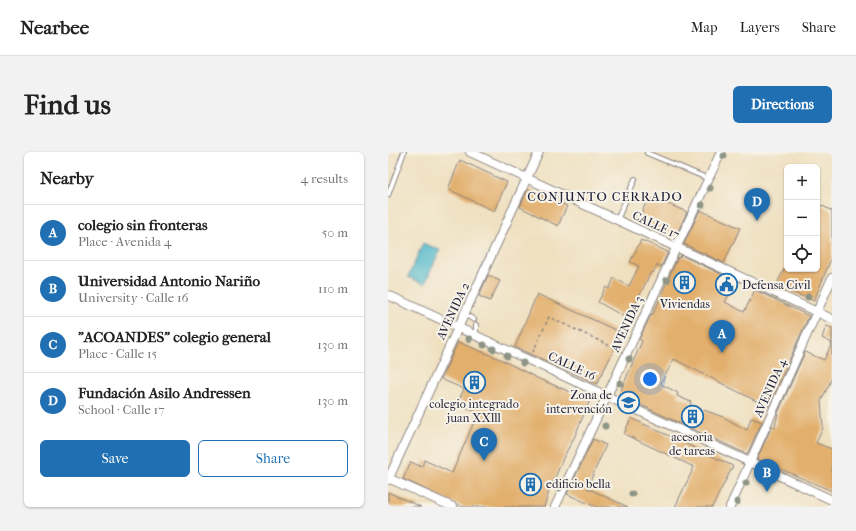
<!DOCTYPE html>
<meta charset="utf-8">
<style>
body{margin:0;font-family:"IM FELL French Canon",serif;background:#f2f2f2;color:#222}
.controls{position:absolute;right:12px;top:12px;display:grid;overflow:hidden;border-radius:6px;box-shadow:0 1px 3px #0004}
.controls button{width:36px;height:36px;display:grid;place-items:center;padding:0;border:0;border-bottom:1px solid #e0e0e0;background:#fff;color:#222;font:20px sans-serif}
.you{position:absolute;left:262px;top:227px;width:14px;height:14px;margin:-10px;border:3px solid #fff;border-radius:50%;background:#1a73e8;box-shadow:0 0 0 6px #1a73e833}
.badge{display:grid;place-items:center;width:26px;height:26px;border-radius:50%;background:#1f6fb2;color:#fff;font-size:13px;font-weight:700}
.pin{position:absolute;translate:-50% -33px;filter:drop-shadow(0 1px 2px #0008)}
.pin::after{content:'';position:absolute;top:21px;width:14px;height:12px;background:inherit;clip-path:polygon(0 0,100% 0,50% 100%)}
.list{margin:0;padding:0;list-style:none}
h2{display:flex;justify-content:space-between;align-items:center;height:52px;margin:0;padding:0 16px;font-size:17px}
h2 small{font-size:13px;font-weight:400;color:#767676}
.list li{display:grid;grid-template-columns:26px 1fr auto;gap:12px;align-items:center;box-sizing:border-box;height:56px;padding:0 16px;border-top:1px solid #e0e0e0}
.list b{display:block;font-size:15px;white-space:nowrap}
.list p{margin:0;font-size:13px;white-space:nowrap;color:#767676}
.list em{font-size:13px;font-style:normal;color:#767676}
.actions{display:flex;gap:8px;padding:12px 16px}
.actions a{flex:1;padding:9px 0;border:1px solid #1f6fb2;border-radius:6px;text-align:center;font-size:14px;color:#1f6fb2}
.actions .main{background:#1f6fb2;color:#fff}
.icon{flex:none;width:22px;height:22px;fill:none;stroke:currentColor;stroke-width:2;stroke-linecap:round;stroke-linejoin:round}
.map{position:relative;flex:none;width:444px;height:355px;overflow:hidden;border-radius:6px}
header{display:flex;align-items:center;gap:24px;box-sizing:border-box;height:56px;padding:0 20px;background:#fff;border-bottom:1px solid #e0e0e0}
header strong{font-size:19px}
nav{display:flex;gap:22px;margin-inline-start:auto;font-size:14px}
.intro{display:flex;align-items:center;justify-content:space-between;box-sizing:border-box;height:96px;padding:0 24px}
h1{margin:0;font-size:28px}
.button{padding:10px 18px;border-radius:6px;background:#1f6fb2;color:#fff;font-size:14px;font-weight:700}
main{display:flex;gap:24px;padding:0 24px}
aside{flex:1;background:#fff;border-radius:6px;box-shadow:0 1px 3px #0004}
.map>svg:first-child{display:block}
.water{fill:#4cb6c9;stroke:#376c82}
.building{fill:#e2af6c}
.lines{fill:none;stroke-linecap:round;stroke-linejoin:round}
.lane-casing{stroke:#88817e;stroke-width:6}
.street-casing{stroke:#88817e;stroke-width:10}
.path{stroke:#88817e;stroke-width:1.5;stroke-dasharray:3 3;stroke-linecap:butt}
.lane{stroke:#fff;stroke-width:4}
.street{stroke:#fff;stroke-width:8}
.tree{fill:#8e9586}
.labels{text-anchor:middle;stroke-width:4;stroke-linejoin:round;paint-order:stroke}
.street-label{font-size:12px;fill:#22223b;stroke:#f7f3e8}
.poi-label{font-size:12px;fill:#22223b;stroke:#f7f3e8}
.neighbourhood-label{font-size:13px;letter-spacing:1px;fill:#22223b;stroke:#f7f3e8}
</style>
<header>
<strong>Nearbee</strong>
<nav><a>Map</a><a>Layers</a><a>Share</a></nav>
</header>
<div class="intro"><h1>Find us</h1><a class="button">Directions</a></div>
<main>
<aside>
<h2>Nearby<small>4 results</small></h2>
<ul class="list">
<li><span class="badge">A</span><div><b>colegio sin fronteras</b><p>Place · Avenida 4</p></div><em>50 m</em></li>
<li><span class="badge">B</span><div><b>Universidad Antonio Nariño</b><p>University · Calle 16</p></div><em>110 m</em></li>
<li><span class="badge">C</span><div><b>&quot;ACOANDES&quot; colegio general</b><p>Place · Calle 15</p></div><em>130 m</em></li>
<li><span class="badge">D</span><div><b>Fundación Asilo Andressen</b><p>School · Calle 17</p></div><em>130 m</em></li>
</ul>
<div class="actions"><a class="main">Save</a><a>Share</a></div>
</aside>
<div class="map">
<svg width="444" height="355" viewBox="0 0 444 355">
<rect width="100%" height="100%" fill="#f7f3e8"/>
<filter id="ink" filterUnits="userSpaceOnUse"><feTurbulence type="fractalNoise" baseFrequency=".025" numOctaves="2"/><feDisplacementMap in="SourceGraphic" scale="8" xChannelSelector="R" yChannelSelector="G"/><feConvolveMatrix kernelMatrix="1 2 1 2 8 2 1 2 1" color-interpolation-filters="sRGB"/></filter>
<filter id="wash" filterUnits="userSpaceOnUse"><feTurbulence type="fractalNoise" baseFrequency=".012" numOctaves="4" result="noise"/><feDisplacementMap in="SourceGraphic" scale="16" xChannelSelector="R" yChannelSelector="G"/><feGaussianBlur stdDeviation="0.9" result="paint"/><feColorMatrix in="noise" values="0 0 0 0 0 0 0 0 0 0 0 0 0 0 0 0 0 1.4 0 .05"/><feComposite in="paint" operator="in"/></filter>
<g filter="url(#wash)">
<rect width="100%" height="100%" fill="#efe0c0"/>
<path class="water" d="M35,91L52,98L37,132L20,125Z"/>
<g id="blocks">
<path class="building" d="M72,8L119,30L106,59L60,37Z
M140,37L179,54L170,74L132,55Z
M260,46L272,52L273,49L299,60L287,86L250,69Z
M429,51L444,59V104L426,149L388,134L396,117H429Z
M312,58L352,76L336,111L296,92Z
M253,88L280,100L273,115L269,113L265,121L263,120L240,167L210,150L218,135L221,137L226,126L241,134L251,114L242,110Z
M293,103L348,129L337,150L356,160L367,138L421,164L380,255L286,207L274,229L273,232L290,241L289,244L303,250L302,253L335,265L359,278L363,266L374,270L359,302L231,243L254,189L251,187L263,163L264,164L290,105L292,106Z
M100,123L112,129L102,149L91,144Z
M149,142L234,181L209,232L127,195Z
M438,174L444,176V226L433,249L435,276L428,291L444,297V339L369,307L384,274L387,275L390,261L417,200L436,208L444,191L434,186Z
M70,190L112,207L151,227L202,248L186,286L176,304L164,333H163L156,355H75L15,327L23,310L34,315L36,308L64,321L90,261L73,253L74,249L71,248L76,237L53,227Z
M243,266L345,314L324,355H287L306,315L236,282Z
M205,287L218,293L199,336L240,355H208L179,342Z
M0,340L33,355H0Z"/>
</g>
</g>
<g filter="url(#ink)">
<use href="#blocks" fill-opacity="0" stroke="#88817e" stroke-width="1"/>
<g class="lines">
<defs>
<path id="lane" d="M259,1L321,27
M0,43L16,0
M229,68L247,27
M77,162L86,168
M88,183V173"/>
<path id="street" d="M82,0L444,167
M0,143L444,348
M0,326L65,355
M0,328L151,0
M167,355L333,0
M342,355L444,126"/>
</defs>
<use href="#lane" class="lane-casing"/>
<use href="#street" class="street-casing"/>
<path class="path" d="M145,200L161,165L231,198"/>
<use href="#lane" class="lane"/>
<use href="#street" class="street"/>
</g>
<g class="tree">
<circle cx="336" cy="4" r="3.5"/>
<circle cx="322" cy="36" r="3.5"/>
<circle cx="314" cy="53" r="3.5"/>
<circle cx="279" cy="128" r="3.5"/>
<circle cx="420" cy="145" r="3.5"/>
<circle cx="81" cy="187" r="3.5"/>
<circle cx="96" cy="193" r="3.5"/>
<circle cx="105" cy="197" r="3.5"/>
<circle cx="119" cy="204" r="3.5"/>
<circle cx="241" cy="207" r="3.5"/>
<circle cx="135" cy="211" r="3.5"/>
<circle cx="232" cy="231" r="3.5"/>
<circle cx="217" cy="274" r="3.5"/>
<circle cx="358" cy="331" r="3.5"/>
<circle cx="171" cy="336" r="3.5"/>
<circle cx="244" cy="342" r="3.5"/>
<circle cx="349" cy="350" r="3.5"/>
</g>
</g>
<defs>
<symbol id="building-ring" viewBox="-11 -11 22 22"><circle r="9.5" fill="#f7f3e8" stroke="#1f6fb2" stroke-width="1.5"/><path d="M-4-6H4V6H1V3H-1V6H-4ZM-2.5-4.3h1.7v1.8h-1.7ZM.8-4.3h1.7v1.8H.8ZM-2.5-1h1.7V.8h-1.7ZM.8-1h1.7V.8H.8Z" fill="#1f6fb2"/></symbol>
<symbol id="civic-ring" viewBox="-11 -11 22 22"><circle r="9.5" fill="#f7f3e8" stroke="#1f6fb2" stroke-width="1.5"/><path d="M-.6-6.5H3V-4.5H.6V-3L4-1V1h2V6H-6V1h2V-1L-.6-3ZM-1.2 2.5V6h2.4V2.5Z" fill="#1f6fb2"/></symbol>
<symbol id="school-ring" viewBox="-11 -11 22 22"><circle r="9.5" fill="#f7f3e8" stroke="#1f6fb2" stroke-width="1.5"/><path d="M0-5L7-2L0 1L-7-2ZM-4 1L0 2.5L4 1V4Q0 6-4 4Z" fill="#1f6fb2"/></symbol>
</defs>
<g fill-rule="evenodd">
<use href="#building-ring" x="284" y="118" width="25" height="25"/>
<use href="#civic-ring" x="326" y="120" width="25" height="25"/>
<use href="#building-ring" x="74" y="218" width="25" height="25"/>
<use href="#school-ring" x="228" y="238" width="25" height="25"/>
<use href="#building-ring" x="292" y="252" width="25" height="25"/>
<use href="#building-ring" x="130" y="320" width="25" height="25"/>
</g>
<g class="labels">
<g class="street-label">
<text transform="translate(268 73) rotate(25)" y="4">CALLE 17</text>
<text transform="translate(65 159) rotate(-65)" y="4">AVENIDA 2</text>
<text transform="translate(239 172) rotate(-65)" y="4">AVENIDA 3</text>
<text transform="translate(184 214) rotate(25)" y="4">CALLE 16</text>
<text transform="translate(382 236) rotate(-66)" y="4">AVENIDA 4</text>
</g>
<g class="poi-label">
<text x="354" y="137" text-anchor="start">Defensa Civil</text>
<text x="297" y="156">Viviendas</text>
<text x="224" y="247" text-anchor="end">Zona de<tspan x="224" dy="14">intervención</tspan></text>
<text x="86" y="256">colegio integrado<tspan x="86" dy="14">juan XXlll</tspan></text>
<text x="304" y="289">acesoria<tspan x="304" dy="14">de tareas</tspan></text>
<text x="158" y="336" text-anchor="start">edificio bella</text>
</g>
<g class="neighbourhood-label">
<text x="217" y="49">CONJUNTO CERRADO</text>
</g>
</g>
</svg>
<div class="controls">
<button>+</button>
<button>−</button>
<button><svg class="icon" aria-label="locate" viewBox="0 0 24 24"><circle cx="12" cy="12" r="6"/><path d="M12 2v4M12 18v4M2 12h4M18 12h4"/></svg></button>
</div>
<div class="you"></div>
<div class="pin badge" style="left:334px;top:201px">A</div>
<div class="pin badge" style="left:379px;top:340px">B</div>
<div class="pin badge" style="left:96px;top:309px">C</div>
<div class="pin badge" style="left:369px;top:69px">D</div>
</div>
</main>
